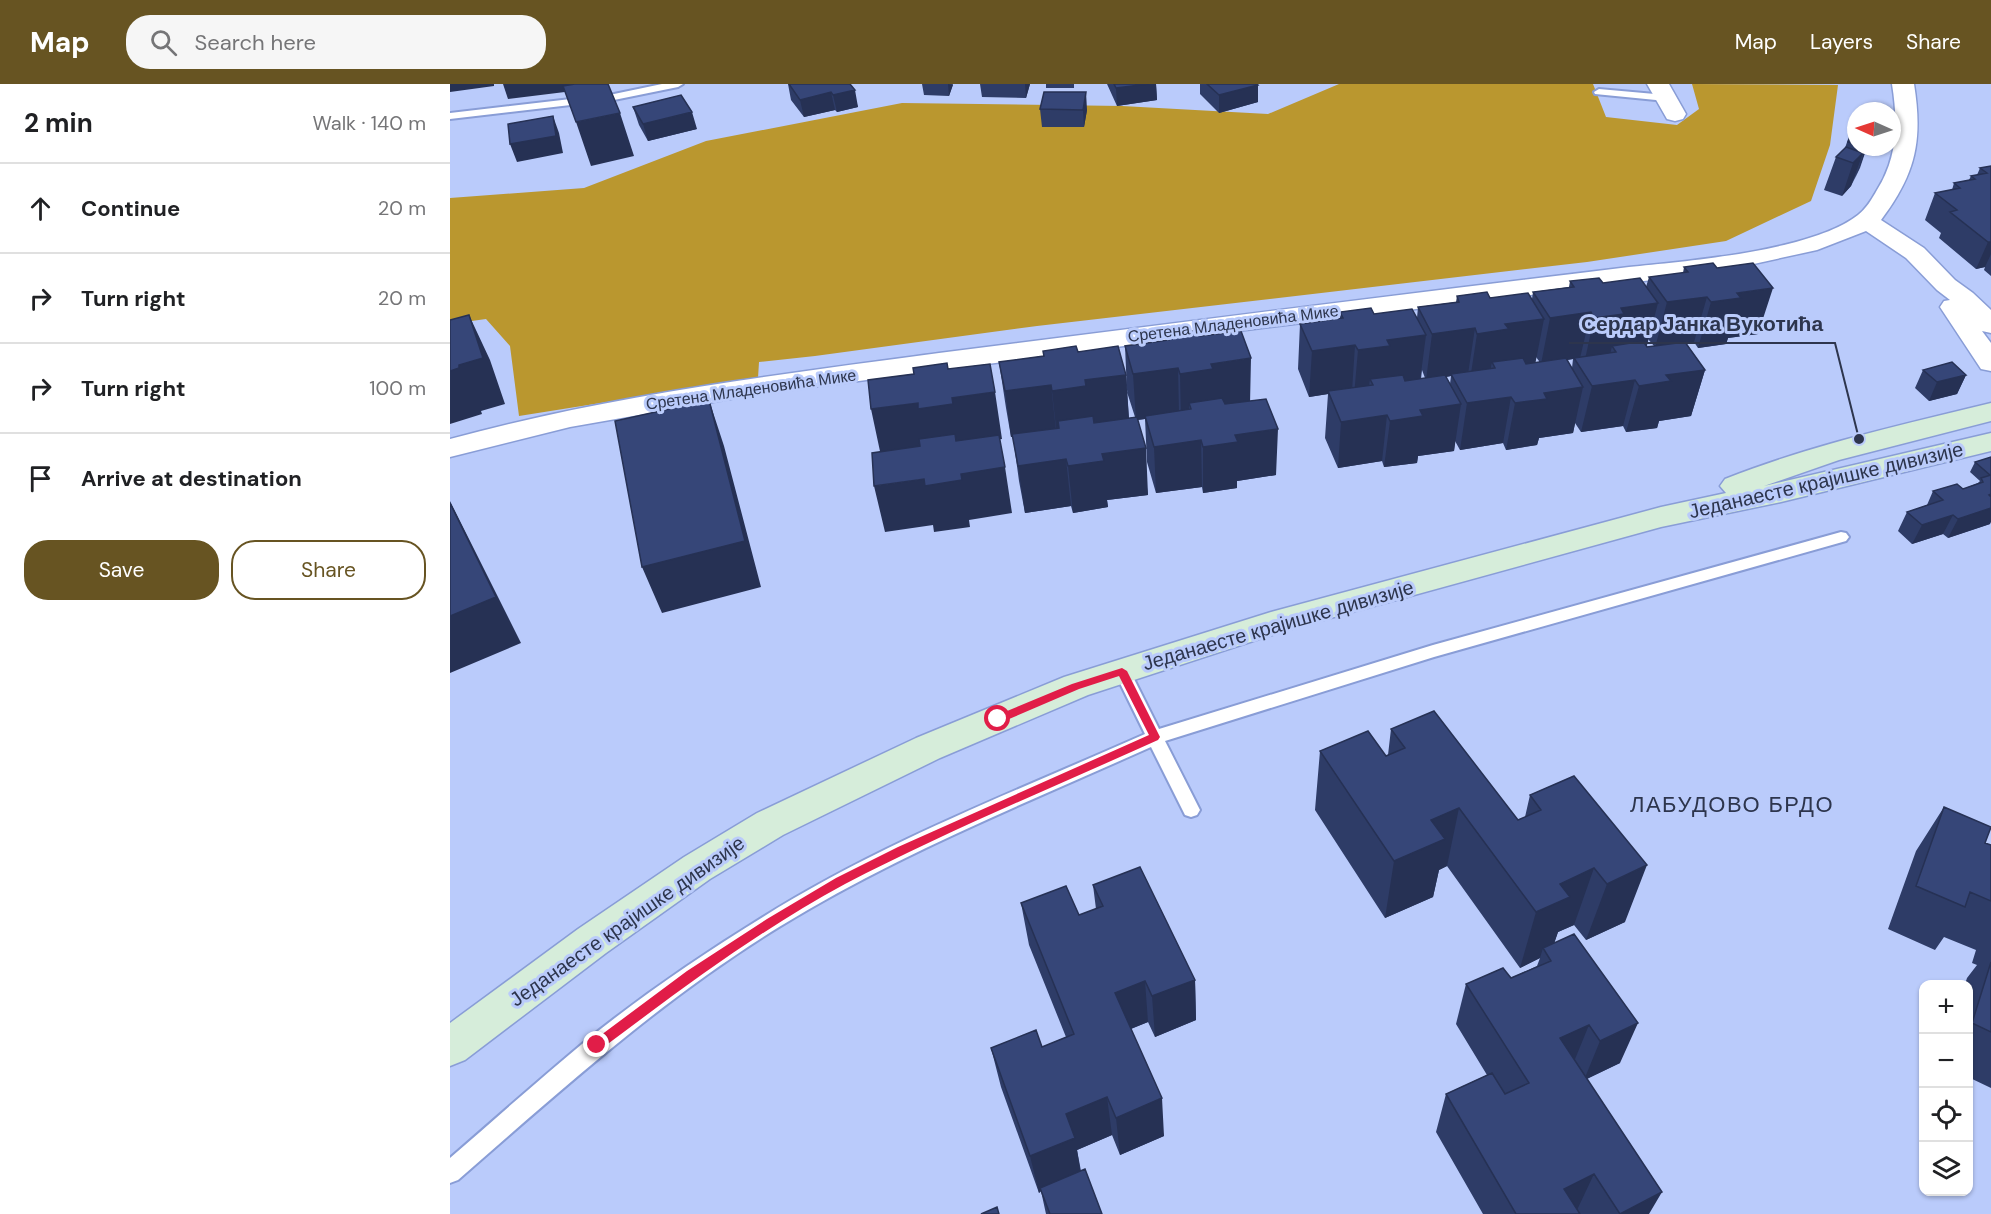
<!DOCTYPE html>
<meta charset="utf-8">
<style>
body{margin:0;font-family:"DM Sans",sans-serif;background:#f6f6f6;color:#202124}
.controls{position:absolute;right:18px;bottom:18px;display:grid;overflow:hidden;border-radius:12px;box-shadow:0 2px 4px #0004}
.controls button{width:54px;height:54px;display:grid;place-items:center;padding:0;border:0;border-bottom:2px solid #e0e0e0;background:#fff;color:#202124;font:30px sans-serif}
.compass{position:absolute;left:1397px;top:18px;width:54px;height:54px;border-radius:50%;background:#fff;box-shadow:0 2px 4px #0004;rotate:273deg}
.stop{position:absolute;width:18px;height:18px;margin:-14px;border:4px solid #e11d48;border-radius:50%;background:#fff}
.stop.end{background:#e11d48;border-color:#fff;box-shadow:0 2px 6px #0008}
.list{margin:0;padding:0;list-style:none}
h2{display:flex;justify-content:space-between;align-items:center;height:78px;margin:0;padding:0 24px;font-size:26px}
h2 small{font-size:20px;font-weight:400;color:#757577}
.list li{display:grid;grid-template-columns:39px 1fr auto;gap:18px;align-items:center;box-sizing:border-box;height:90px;padding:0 24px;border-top:2px solid #e0e0e0}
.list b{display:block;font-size:22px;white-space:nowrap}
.list em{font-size:20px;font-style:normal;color:#757577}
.actions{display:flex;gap:12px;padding:18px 24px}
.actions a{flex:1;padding:14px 0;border:2px solid #675422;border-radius:24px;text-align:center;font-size:21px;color:#675422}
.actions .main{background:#675422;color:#fff}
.icon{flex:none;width:33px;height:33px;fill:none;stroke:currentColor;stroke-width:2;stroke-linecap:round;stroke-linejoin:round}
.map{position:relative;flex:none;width:1541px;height:1130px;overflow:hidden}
header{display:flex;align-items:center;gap:36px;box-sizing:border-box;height:84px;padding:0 30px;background:#675422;color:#fff}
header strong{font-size:28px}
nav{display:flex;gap:33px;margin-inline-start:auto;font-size:21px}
.search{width:420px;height:54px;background:#f6f6f6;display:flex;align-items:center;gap:15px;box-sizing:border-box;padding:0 21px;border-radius:24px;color:#757577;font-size:22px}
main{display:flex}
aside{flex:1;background:#fff}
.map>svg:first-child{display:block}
.forest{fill:#ba972f}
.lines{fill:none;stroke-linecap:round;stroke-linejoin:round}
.lane-casing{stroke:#899dd6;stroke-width:4}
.street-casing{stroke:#899dd6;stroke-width:3}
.secondary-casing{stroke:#899dd6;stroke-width:3}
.lane{fill:#fff;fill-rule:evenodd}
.street{fill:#fff;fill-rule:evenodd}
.secondary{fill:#d6edda;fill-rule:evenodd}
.wall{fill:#2e3c67;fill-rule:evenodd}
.shaded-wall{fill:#263154}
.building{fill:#364678;stroke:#263154;stroke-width:1.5}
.route{fill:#e11d48}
.labels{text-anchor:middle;stroke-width:6;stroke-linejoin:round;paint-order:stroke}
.far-street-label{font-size:16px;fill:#2d354d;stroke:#bacbfb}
.street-label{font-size:20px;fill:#2d354d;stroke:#bacbfb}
.quarter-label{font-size:22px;letter-spacing:1.5px;fill:#2d354d;stroke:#bacbfb}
.leader{fill:none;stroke:#2d354d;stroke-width:2}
.callout-dot{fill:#2d354d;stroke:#bacbfb;stroke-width:2}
.callout-label{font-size:21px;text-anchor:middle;font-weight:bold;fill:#2d354d;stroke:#bacbfb;stroke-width:6;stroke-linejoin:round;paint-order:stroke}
</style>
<header>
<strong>Map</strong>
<div class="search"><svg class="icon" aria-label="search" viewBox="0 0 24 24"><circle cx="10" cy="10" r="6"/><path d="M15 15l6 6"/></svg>Search here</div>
<nav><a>Map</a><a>Layers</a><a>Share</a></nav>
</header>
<main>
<aside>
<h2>2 min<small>Walk · 140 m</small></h2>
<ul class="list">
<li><svg class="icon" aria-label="ahead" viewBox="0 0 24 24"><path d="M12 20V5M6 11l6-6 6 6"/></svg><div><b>Continue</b></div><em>20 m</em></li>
<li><svg class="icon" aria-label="right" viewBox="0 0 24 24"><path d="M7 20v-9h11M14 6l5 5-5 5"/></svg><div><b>Turn right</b></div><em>20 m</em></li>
<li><svg class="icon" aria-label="right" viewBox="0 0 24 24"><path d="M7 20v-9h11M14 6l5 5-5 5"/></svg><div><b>Turn right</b></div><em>100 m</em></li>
<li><svg class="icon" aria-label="arrive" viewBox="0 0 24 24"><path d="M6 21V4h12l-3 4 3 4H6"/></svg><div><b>Arrive at destination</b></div></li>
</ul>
<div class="actions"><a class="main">Save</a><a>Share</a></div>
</aside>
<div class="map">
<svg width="1541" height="1130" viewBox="0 0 1541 1130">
<rect width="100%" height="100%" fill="#bacbfb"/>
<path class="forest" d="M889,0H1143L1156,33L1227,41L1249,25L1242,0L1388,1L1380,61L1361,117L1276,157L1137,178L587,242L365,272L309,278L308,294L69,332L60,262L36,235L0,240V114L134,104L256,57L452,19L672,22L818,30Z"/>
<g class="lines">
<defs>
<path id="lane" d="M212,0H233L228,3L164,16L0,35V29L164,10Z
M1149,5L1216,11L1221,14L1216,17L1145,10L1144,8Z
M1391,448L1396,449L1399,453L1396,457L984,573L715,657L750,726L747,731L741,733L735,731L701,663C576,719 446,771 329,843C212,915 111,1006 8,1096L0,1099V1074C46,1034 91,994 138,955C193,911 253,870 313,833C432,758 567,707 695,650L664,587L666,583L672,581L678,583L709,645L983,561Z"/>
<path id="street" d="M1197,0H1219L1236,30L1233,35L1225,37L1217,35Z
M1442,0H1464C1473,56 1466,90 1431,136L1474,164L1505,196L1523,209L1541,226V249L1532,247L1541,259V287L1531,285L1490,223L1494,217L1500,216L1487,206L1456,174L1416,147L1367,166L1267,188L772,249L303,311L120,343L0,373V355C161,311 325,291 489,269C662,247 834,225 1006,204C1064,197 1121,190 1179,183C1238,177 1362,167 1408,131C1416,125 1422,115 1427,106C1448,73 1448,38 1442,0Z"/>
<path id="secondary" d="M1541,319V337L1389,376L1314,402L1541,349V367L1331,418L1211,443L837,546L638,611L490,674L333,751L260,795L156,869L15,976L0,982V939L128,845L234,773L307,729L466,654L614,593L821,528L1211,423L1276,409L1270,402L1275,395C1361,361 1451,341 1541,319Z"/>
</defs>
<use href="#lane" class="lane-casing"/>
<use href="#street" class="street-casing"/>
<use href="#secondary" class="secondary-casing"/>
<use href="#lane" class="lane"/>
<use href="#street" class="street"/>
<use href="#secondary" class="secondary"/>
</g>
<path class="wall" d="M338,0H400L408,23L387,28L385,26L354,33L341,16Z
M472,0H503L499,12L474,11Z
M530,0H580L576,14L532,13Z
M596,0H624V4H596Z
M657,0H706L707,16L667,22Z
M750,0H807L808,18L769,29L750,10Z
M183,23L247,45L198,57L189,41Z
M590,25L637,26L634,43H592Z
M1406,32V63H1417L1410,84L1401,102L1392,112L1374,106L1386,73L1395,64Z
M1541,82V192L1534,186L1535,183L1526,185L1489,154L1491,149L1475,136L1485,109L1502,106L1504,99L1519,96L1521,92L1527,91L1530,84Z
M1234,183L1308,250L1278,254L1276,260L1248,264L1244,258L1236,259L1255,286L1241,332L1209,337L1207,344L1176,348L1173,342L1131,348L1125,339L1123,349L1089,354L1087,361L1056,366L1053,359L1010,366L1005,357L1004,367L968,372L967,379L934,383L932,377L888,384L875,354L878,310L859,313L848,285L850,240L890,234V228L924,230L967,234L968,223L1006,218L1007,212L1082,215L1083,208L1119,203L1120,197L1153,199L1196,203L1199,193L1233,189ZM1198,255L1204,262L1197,263L1196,262ZM1086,273L1089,277V278H1085ZM1123,275L1122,284L1117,276ZM972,286L975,294L971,295ZM1001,292L1000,300L996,293Z
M717,251L751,252L800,317L826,391L787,397V404L753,409L752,403L706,409L697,378L695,335L688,336L698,411L657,416L658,423L623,429L621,422L575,429L569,397L563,353H561L556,324L549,278L593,272V267L628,268L676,291L679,334L685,333L677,308L675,262L717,256Z
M1473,286L1516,291L1507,310L1479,317L1465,304Z
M1541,373L1540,440L1498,454L1493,450L1462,460L1448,447L1457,428L1477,421L1483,407L1513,405L1528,399L1530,397L1520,388L1525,378Z
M941,645L1068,736L1075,733L1080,711L1124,692L1175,838L1136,856L1124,841L1108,848L1104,859L1170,979L1137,995L1199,1130H1033L986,1048L996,1010L1037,991L1006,940L1016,900L1061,894L1087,882L1090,874L1070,884L997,782L989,786L983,813L935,834L865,726L870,667L936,672L938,671Z
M1494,723L1535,759L1541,761V1004L1518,993V900H1515L1517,894L1527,881L1522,879L1526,866L1494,853L1485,866L1438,845L1466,767Z
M643,801L745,896L746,936L705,953L698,938L681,945L714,1052L670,1071L662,1051L627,1066L631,1087L652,1130H596L591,1107L589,1109L551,1003L541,964L592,963L616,953L579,861L571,819L629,831L646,825Z"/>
<path class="shaded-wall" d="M0,0H44V2L0,8Z
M53,0H123V7L58,15Z
M498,0L503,1L499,12Z
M575,0H580L576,14Z
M664,0H706L707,16L667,22L666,4Z
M808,1V18L769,29V11Z
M405,6L408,23L387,28L383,11Z
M381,8L385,26L354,33L350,16Z
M636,8L637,26L634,43L633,26Z
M242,28L247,45L198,57L193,40Z
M170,29L184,72L141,82L126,38Z
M103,32L109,49L113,69L67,78L60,60Z
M1416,63H1417L1405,95Z
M1413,69L1401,102L1392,112L1403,79Z
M1538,158H1541V170L1535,183L1526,185Z
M1323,204L1308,250L1278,254L1276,260L1248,264L1261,218L1287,209Z
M1257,213L1244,258L1205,264L1217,218Z
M1208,219L1196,265L1166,268L1162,262L1159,276L1134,280L1144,234L1171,224Z
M1141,228L1130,274H1124L1123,275L1091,280L1100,234Z
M19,231L40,276L55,320L31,327L32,330L0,340V287L9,281Z
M1094,235L1085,281L1045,284L1042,278L1039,293L1020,296L1027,250L1055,240Z
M1025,244L1018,290H1001V292L976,296L982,250Z
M976,251L970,297L920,295L918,310L904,312L908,266L937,256Z
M905,261L902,307H878V310L859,313L862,267Z
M801,274L800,320L741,325L739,319V335L731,336L730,290L761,280Z
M728,284L729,330L695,332V335L686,336L683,290Z
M1255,286L1241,332L1209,337L1207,344L1176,348L1189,302L1216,291Z
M676,291L679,337L639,342L608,337L609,353H607L602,307L635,296Z
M1516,291L1507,310L1479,317L1487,298Z
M1185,296L1173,342L1131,348L1142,302Z
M601,301L606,347L561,353L555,307Z
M1133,303L1123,349L1089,354L1087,361L1056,366L1065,319L1094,309Z
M545,308L552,355L510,361L555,383L562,429L519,436L520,443L484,448L483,441L435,448L424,402L474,395L512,396L431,372L421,325Z
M1061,313L1053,359L1010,366L1017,319Z
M259,316L274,362L311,503L212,529L192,483Z
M1011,320L1004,367L968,372L967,379L934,383L940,337L970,326Z
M937,331L932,377L888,384L891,338Z
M828,345L826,391L787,397V404L753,409V363L785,351Z
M751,356L752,403L706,409L704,363Z
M696,364L698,411L657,416L658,423L623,429L618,382L652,370Z
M616,375L621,422L575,429L568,382Z
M1541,410V438L1540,440L1498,454L1508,435L1539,411Z
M0,417L71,559L0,589Z
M1503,431L1493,450L1462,460L1472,441Z
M1009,724L997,782L989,786L983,813L935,834L944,777L981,736Z
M1197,781L1175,838L1136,856L1157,800Z
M1144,784L1124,841L1108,848L1101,869L1093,864L1090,874L1070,884L1086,828L1110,800Z
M745,896L746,936L705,953L702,912Z
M695,897L698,938L670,949L665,909Z
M1188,939L1170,979L1134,996L1150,957Z
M1139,941L1123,980L1110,954Z
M657,1013L662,1051L627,1066L631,1091L590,1104L591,1107L589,1109L580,1072L616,1030Z
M712,1014L714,1052L670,1071L666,1034Z
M1144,1090L1127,1126L1114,1105Z
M1212,1108L1199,1130H1170Z"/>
<path class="building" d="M125,0H158L170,29L126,38L113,2Z
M339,0H400L405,6L383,11L381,8L350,16Z
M664,0H698L666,4Z
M757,0H807L808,1L769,11Z
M594,8H636L633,26L590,25Z
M231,11L242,28L193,40L183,23Z
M103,32L106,52L60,60L58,40Z
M1403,47H1406V60L1398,58Z
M1396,63L1413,69L1403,79L1386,73Z
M1541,82V158H1538L1500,128L1507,126L1485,109L1510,104L1504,99L1525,95L1521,92L1537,89L1530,84Z
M1263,179L1267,184L1303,179L1323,204L1287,209L1291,214L1261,218L1257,213L1217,218L1199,193L1238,188L1234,183Z
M1149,194L1153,199L1190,194L1208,219L1171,224L1174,230L1144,234L1141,228L1100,234L1083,208L1124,203L1120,197Z
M1037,208L1040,214L1078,209L1094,235L1055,240L1059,245L1027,250L1025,244L982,250L968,223L1009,218L1007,212Z
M921,224L924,230L962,225L976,251L937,256L940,262L908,266L905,261L862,267L850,240L893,234L890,228Z
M19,231L33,274L9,281V284L0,287V236Z
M749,246L751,252L791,247L801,274L761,280L763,285L730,290L728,284L683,290L675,262L719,256L717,251Z
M1193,257L1197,263L1235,258L1255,286L1216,291L1221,297L1189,302L1185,296L1142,302L1124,274L1166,268L1162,262Z
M626,262L628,268L668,262L676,291L635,296L636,302L602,307L601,301L555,307L549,278L594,272L593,267Z
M1073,274L1076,280L1116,274L1133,303L1094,309L1097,315L1065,319L1061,313L1017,319L1001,290L1045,284L1042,278Z
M1502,278L1516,291L1487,298L1473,286Z
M497,279L498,285L540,280L545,308L502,314L503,320L468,325V319L421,325L418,296L464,290L463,284Z
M953,291L955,297L995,291L1011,320L970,326L973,332L940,337L937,331L891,338L878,307L923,301L920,295Z
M772,314L775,320L816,315L828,345L785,351L788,358L753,363L751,356L704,363L695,332L741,325L739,319Z
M259,316L295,457L192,483L165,337Z
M643,332L644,339L687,333L696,364L652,370L654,377L618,382L616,375L568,382L562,350L609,344L608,337Z
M505,350L506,357L549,351L555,383L511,390L512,396L475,402L474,395L424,402L422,369L470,362L469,355Z
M1541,373V391H1540L1525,378Z
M1541,391V410L1539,411L1541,413V424L1508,435L1503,431L1472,441L1457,428L1493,416L1483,407L1507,400L1513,405L1533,398L1531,394Z
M0,419L46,513L0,532Z
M984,627L1068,736L1091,726L1080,711L1124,692L1197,781L1157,800L1144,784L1110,800L1120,813L1086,828L1009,724L981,736L995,755L944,777L870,667L918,647L936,672L955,664L941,645Z
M1494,723L1541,743L1535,759L1541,761V817L1520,808L1515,823L1466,802Z
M690,783L745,896L702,912L695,897L665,909L712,1014L666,1034L657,1013L616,1030L625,1054L580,1072L541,964L586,946L592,963L624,950L571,819L616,802L629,831L653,822L643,801Z
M1124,850L1188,939L1150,957L1139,941L1110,954L1212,1108L1170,1130L1144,1090L1114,1105L1130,1130H1066L996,1010L1042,989L1055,1010L1079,999L1016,900L1053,884L1061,894L1101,877L1093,864Z
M1541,878V948L1522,939Z
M635,1085L652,1130H600L590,1104Z
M547,1123L549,1130H531Z"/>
<path class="route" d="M672,584L677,587L710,653L708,656C604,703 497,747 395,800C308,847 230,906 151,965H143V957L237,887L317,835L386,794L448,763L699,651L669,592L629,605L552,638H545L543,635L545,632L622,600Z"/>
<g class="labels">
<g class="far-street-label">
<text transform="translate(783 239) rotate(-7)" y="6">Сретена Младеновића Мике</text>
<text transform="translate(301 305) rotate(-8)" y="6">Сретена Младеновића Мике</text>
</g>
<g class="street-label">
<text transform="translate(1376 396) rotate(-13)" y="7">Једанаесте крајишке дивизије</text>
<text transform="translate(828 541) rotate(-16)" y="7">Једанаесте крајишке дивизије</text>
<text transform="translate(177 837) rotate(-35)" y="7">Једанаесте крајишке дивизије</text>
</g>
<g class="quarter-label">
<text x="1282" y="728">ЛАБУДОВО БРДО</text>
</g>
</g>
<path class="leader" d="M1409 355L1385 259H1119"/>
<circle class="callout-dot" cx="1409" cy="355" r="6"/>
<g class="callout-label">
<text x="1252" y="247">Сердар Јанка Вукотића</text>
</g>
</svg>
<div class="controls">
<button>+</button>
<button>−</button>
<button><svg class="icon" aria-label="locate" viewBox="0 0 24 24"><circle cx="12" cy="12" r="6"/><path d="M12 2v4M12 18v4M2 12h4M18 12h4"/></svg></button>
<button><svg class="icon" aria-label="layers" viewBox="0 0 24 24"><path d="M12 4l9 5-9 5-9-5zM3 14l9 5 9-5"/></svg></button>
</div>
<svg class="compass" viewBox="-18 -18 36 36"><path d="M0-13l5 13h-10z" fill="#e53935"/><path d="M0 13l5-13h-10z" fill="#757577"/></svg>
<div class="stop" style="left:548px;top:635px"></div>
<div class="stop end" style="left:147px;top:961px"></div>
</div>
</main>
